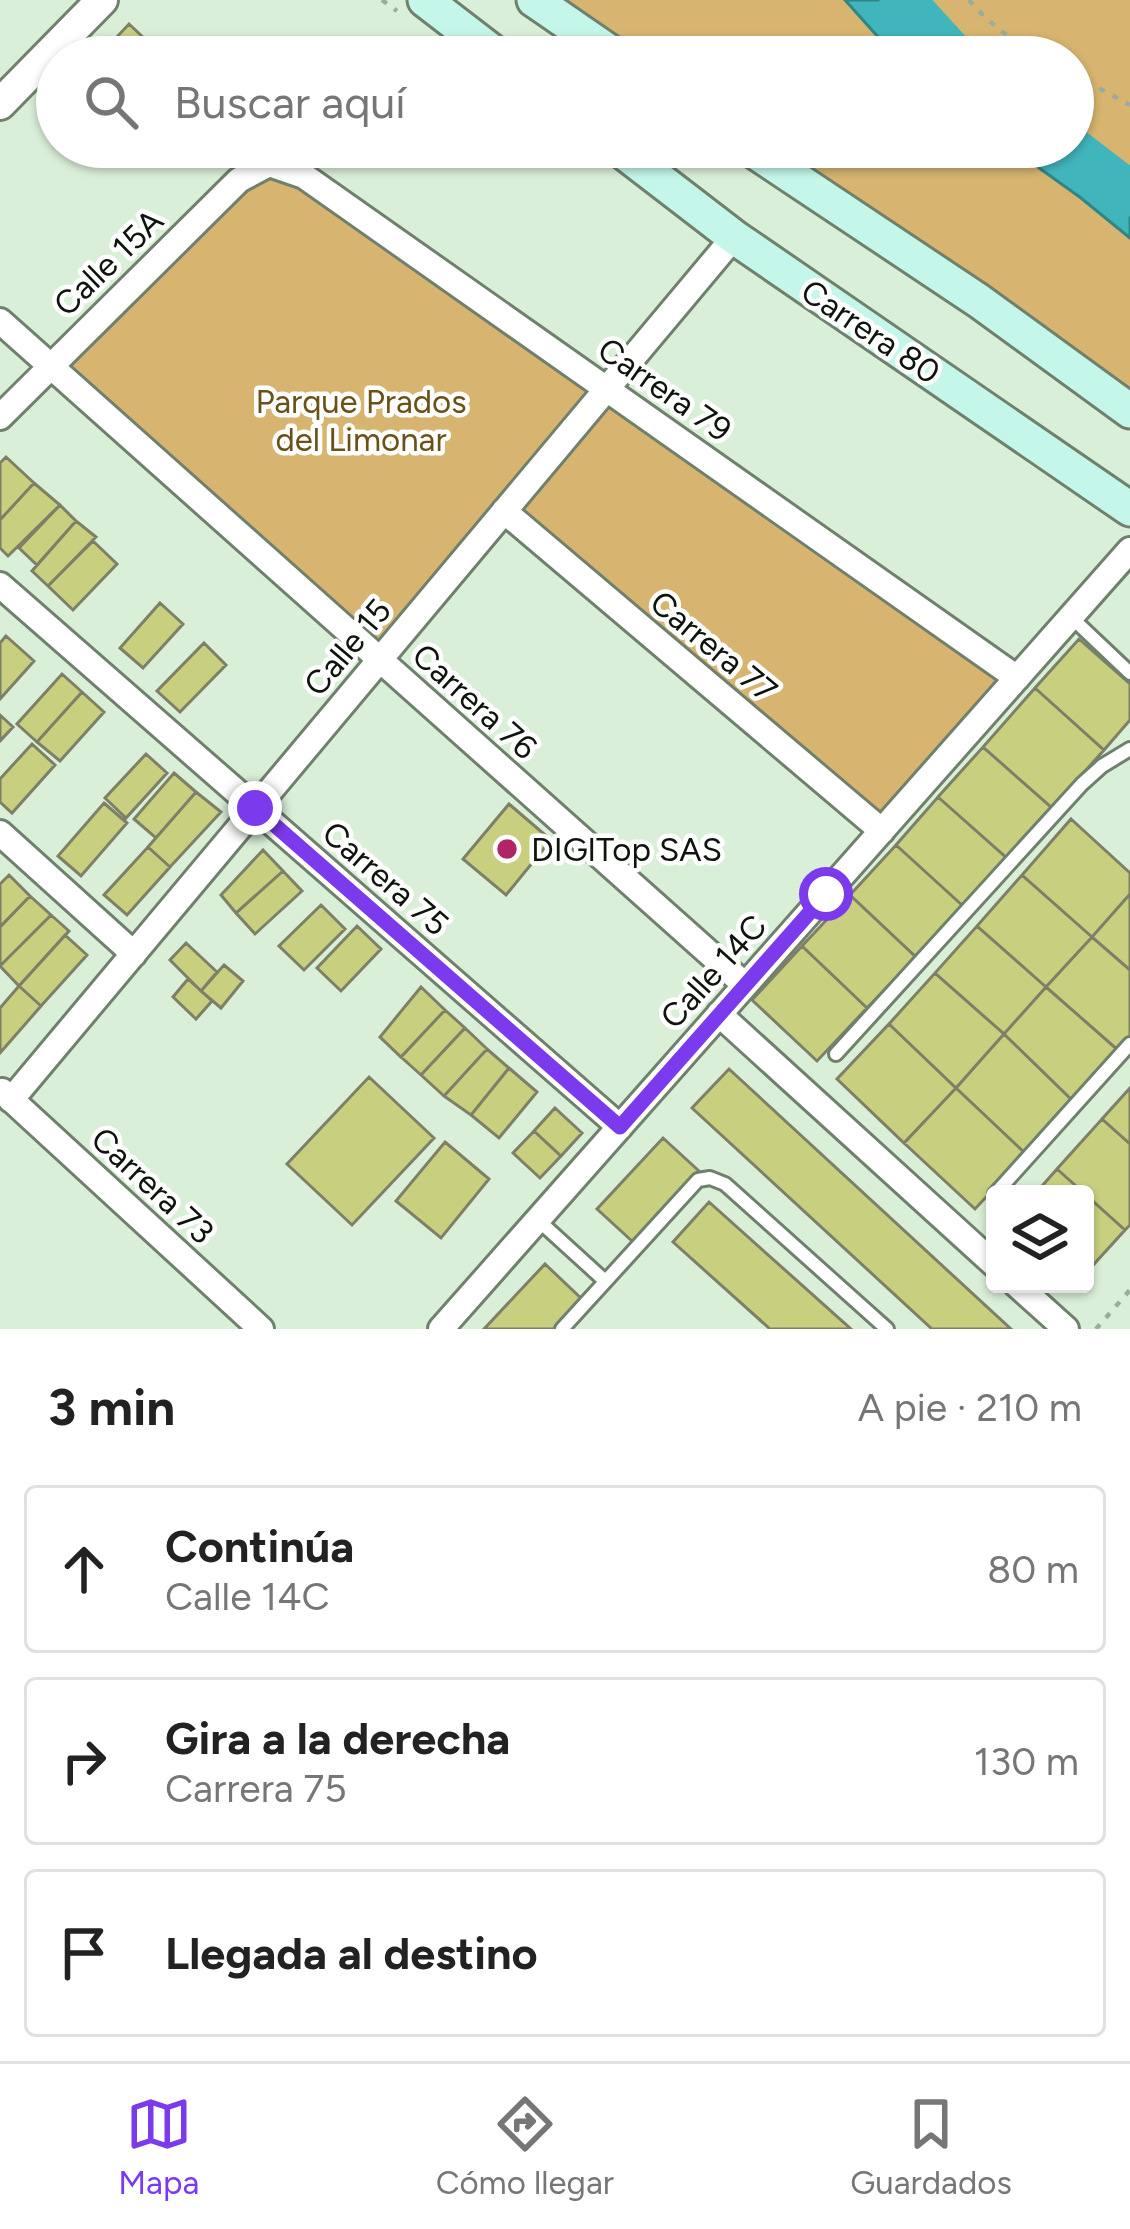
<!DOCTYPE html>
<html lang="es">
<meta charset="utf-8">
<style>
body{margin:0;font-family:Figtree,sans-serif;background:#f2f2f2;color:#222}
.controls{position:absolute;right:36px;bottom:36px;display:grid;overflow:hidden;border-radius:12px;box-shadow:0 3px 9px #0004}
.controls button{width:108px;height:108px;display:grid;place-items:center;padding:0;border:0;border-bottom:3px solid #e0e0e0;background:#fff;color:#222;font:60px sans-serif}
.stop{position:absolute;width:36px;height:36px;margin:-27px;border:9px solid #7c3aed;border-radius:50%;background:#fff}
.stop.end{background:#7c3aed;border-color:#fff;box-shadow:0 3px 12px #0008}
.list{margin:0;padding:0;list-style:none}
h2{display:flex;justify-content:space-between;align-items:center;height:156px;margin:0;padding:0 48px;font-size:51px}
h2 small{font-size:39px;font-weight:400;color:#767676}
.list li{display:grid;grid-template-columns:78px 1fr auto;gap:36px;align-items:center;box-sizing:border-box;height:168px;margin:0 24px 24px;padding:0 24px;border:3px solid #e0e0e0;border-radius:12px}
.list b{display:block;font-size:45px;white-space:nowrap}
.list p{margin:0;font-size:39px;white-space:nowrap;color:#767676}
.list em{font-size:39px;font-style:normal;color:#767676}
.icon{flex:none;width:66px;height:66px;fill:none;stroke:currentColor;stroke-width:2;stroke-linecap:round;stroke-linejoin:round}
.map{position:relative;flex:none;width:1130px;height:1329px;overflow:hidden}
.search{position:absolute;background:#fff;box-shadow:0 3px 9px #0004;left:36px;right:36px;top:36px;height:132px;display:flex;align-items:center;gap:30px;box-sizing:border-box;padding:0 42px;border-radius:66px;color:#767676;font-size:45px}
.sheet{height:732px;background:#fff}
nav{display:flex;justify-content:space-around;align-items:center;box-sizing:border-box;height:168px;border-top:3px solid #e0e0e0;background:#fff;font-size:33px;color:#767676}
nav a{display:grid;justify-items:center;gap:6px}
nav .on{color:#7c3aed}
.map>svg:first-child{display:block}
.green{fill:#d7b570}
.water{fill:#40b6bc;stroke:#318587;stroke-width:3}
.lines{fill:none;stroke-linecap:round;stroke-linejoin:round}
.river{stroke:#40b6bc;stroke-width:45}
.building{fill:#c8d080;stroke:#7d8067;stroke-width:3}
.service-casing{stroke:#6f816c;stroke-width:18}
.minor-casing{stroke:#6f816c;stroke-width:30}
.tertiary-casing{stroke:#6f816c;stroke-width:36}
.secondary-casing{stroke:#6f816c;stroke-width:39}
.path{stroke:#9cac9a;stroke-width:4.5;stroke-dasharray:6 9;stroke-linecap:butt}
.service{stroke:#fff;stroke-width:12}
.minor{stroke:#fff;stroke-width:24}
.tertiary{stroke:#fff;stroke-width:30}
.secondary{stroke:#c4f6e9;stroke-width:33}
.route{stroke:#7c3aed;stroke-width:15}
.poi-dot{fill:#af2565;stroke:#fff;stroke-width:4.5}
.labels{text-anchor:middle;stroke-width:9;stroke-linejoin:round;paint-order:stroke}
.street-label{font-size:33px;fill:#0d140c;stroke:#fff}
.park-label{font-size:33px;fill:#695117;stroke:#fff}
.poi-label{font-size:33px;fill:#0d140c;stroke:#fff;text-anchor:start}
</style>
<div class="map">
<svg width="1130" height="1329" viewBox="0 0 1130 1329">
<rect width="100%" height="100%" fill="#daefd8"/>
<path class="green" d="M534,0H1130V411L748,147H1073V57H617Z
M269,164L1017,678L882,831L504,512L380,660L50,366Z"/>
<path class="water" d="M845,0H887L918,38L941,57H896Z
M1010,147H1055L1130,206V238L1081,198Z"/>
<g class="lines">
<path class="river" d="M902,0L954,57
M1069,147L1130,194"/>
</g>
<path class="building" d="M129,24L164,57H98Z
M6,457L34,483L0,520V463Z
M34,483L60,505L8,556L0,548V520Z
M60,505L76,521L37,565L19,548Z
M76,521L96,537L48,586L32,571Z
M93,541L117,564L73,610L48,586Z
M160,603L183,624L143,668L120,648Z
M6,636L34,661L0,699V643Z
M1079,639L1130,684V720L1104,750L1035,688Z
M204,643L226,665L180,712L157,691Z
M62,674L82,692L37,742L17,724Z
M1035,688L1104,750L1052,808L983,747Z
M82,692L104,712L60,761L37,742Z
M0,715L13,727L0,741Z
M32,744L55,765L12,813L0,802V779Z
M983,747L1052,808L1008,859L938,797Z
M146,754L167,773L126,818L105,798Z
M174,773L196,792L156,838L134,819Z
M196,792L221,812L170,867L148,847Z
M938,797L1008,859L963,906L896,845Z
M104,803L127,823L81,876L58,856Z
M509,804L551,840L506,895L463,859Z
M1071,819L1130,873V894L1092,937L1022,875Z
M896,845L963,906L916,957L850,895Z
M148,847L170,867L127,915L104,895Z
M263,850L283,871L236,913L221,895Z
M283,871L302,891L255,934L236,913Z
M9,875L30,896L0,927V884Z
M1022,875L1092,937L1046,987L977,926Z
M1130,894V970L1092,937Z
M850,895L916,957L867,1008L802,946Z
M30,896L51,915L0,966V927Z
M321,905L345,929L304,970L279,946Z
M51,915L69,931L19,986L0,966Z
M357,926L381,949L341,991L317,968Z
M977,926L1046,987L1004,1034L935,973Z
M65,935L87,955L41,1006L19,986Z
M1092,937L1130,970V1038L1119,1051L1046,987Z
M186,943L217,972L201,991L170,960Z
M802,946L867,1008L817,1061L752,1000Z
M224,965L243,981L221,1008L201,991Z
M935,973L1004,1034L956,1088L889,1024Z
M188,979L212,1001L196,1019L173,997Z
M19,986L41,1006L0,1053V1008Z
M421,987L445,1010L401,1057L380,1037Z
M1046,987L1119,1051L1073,1101L1004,1034Z
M445,1010L465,1028L421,1075L401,1057Z
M889,1024L956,1088L904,1143L837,1079Z
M465,1028L487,1049L444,1096L421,1075Z
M1004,1034L1073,1101L1026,1154L956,1088Z
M487,1049L509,1068L471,1115L444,1096Z
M509,1068L537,1092L499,1138L471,1115Z
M729,1069L1011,1329H932L692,1108Z
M369,1077L434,1138L352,1225L287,1164Z
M956,1088L1026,1154L975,1209L904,1143Z
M1130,1088V1144L1102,1119Z
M555,1108L582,1133L561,1156L534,1131Z
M1102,1119L1130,1144V1225L1125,1230L1057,1169Z
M534,1131L561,1156L540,1178L513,1153Z
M663,1138L699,1171L633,1242L597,1209Z
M445,1142L489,1179L441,1238L396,1201Z
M1057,1169L1085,1194H1035Z
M1085,1194L1125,1230L1085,1274Z
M709,1202L851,1329H770L673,1242Z
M545,1264L584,1301L559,1329H484Z"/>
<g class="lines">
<defs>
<path id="service" d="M1071,617L1130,673
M836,1054L1082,784L1102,766L1130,749
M995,1194L1130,1044
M538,1220L604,1280
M562,1329L698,1180L710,1178L725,1184L887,1329"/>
<path id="minor" d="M0,321L745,985
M0,417L239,180L269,164L304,176L1017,678
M504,511L882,831
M0,585L620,1127
M0,833L134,954
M719,1014L995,1265
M2,1091L261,1329
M11,1100L734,237
M1016,1284L1066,1329
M441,1329L1130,550"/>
<path id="tertiary" d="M0,104L102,0"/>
<path id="secondary" d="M425,0L499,57
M534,0L617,57
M617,147L734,237L1130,509
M748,147L979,301L1130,411"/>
</defs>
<use href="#service" class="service-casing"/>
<use href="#minor" class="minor-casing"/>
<use href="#tertiary" class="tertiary-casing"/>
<use href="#secondary" class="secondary-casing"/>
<path class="path" d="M382,0L397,11
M969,0C989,24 1015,42 1042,57
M1073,74L1130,105
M575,147L589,158
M1096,1329L1130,1290"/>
<use href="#service" class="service"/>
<use href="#minor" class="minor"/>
<use href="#tertiary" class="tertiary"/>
<use href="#secondary" class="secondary"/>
</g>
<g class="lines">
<path class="route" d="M255,808L620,1127L826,894"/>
</g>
<circle class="poi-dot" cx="507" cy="849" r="12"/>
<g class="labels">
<g class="street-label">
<text transform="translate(108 262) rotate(-44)" y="12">Calle 15A</text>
<text transform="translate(871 331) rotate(34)" y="12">Carrera 80</text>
<text transform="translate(665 389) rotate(35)" y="12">Carrera 79</text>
<text transform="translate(714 646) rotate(40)" y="12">Carrera 77</text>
<text transform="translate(347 647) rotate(-50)" y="12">Calle 15</text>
<text transform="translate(475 701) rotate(42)" y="12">Carrera 76</text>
<text transform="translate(386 878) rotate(41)" y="12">Carrera 75</text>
<text transform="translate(713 971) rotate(-48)" y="12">Calle 14C</text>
<text transform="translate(153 1185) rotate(43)" y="12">Carrera 73</text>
</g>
<g class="park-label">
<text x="361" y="413">Parque Prados<tspan x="361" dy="38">del Limonar</tspan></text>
</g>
<g class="poi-label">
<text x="531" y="861">DIGITop SAS</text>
</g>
</g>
</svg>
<div class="controls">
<button><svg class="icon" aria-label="layers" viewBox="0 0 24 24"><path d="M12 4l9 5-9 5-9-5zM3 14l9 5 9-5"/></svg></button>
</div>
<div class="stop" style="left:826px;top:894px"></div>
<div class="stop end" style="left:255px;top:808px"></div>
<div class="search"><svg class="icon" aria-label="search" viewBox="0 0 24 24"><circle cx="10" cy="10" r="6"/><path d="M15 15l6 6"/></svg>Buscar aquí</div>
</div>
<section class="sheet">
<h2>3 min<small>A pie · 210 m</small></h2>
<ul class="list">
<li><svg class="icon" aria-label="ahead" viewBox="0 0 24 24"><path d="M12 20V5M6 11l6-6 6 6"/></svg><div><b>Continúa</b><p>Calle 14C</p></div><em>80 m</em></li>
<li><svg class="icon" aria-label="right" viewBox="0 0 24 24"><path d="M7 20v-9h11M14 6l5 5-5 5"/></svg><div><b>Gira a la derecha</b><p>Carrera 75</p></div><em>130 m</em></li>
<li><svg class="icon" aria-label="arrive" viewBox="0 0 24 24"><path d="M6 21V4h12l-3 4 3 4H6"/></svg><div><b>Llegada al destino</b></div></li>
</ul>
</section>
<nav>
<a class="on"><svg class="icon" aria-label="map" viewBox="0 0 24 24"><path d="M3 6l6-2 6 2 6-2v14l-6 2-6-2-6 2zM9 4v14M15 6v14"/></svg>Mapa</a>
<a><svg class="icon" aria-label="directions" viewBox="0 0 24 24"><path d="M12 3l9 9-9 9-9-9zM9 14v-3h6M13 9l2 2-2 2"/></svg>Cómo llegar</a>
<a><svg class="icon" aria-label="saved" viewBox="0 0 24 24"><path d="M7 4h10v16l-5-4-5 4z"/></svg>Guardados</a>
</nav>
